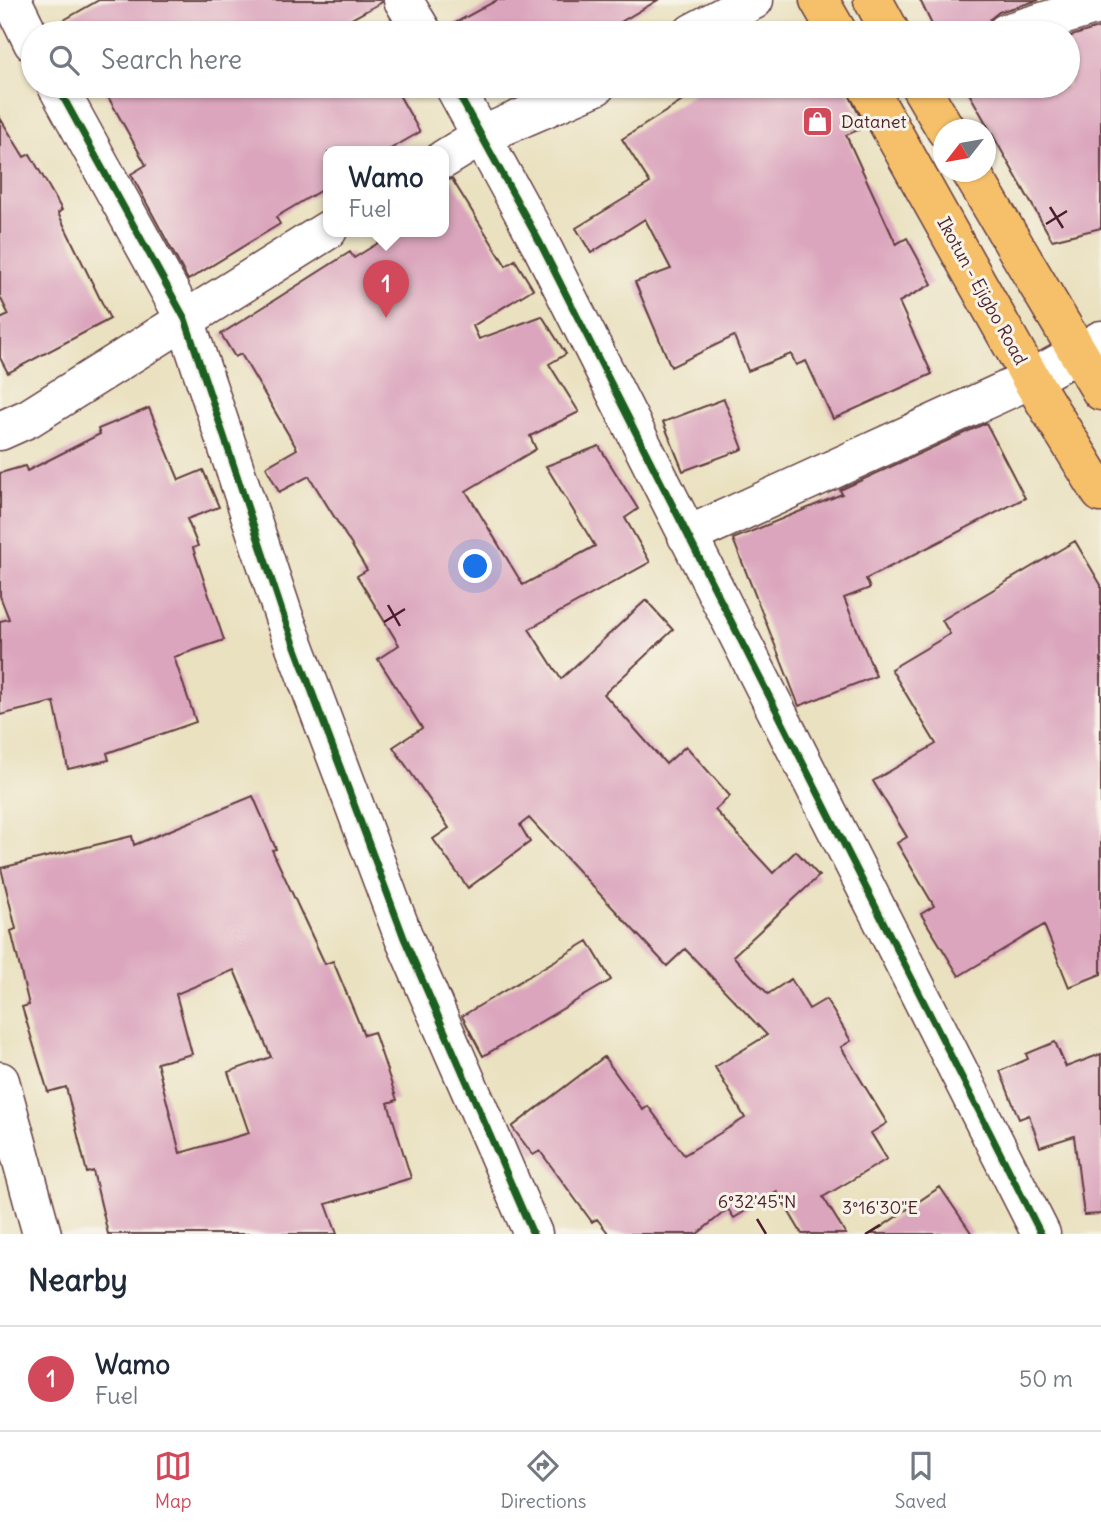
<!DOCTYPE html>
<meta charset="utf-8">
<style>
body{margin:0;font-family:Delius,sans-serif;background:#f6f6f7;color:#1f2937}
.compass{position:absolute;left:933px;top:119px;width:63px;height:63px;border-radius:50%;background:#fff;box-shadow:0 2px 5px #0004;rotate:239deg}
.you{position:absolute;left:476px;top:567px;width:24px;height:24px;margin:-18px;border:5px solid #fff;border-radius:50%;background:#1a73e8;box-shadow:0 0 0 10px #1a73e833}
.badge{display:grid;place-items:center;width:46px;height:46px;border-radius:50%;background:#d1495b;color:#fff;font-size:23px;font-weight:700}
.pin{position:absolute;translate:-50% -58px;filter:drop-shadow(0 2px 4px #0008)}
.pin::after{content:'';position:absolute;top:37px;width:24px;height:21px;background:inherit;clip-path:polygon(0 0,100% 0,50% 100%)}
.popup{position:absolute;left:323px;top:146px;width:126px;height:91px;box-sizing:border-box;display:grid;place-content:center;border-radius:14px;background:#fff;filter:drop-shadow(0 2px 5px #0005);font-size:23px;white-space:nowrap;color:#747a83}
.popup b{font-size:26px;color:#1f2937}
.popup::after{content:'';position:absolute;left:50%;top:100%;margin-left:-14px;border:14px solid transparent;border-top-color:#fff}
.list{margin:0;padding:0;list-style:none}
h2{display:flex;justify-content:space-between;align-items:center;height:91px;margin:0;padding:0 28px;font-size:30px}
h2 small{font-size:23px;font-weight:400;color:#747a83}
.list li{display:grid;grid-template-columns:46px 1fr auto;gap:21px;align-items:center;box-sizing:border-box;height:105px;padding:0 28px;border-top:2px solid #e0e1e3}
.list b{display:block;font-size:26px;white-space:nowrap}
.list p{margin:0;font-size:23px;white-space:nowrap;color:#747a83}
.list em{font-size:23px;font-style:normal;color:#747a83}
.icon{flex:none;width:38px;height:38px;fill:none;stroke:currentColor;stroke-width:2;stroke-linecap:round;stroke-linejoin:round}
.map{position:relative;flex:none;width:1101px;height:1234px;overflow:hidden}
.search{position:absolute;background:#fff;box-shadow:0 2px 5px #0004;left:21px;right:21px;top:21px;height:77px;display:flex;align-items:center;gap:18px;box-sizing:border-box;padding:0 24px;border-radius:38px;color:#747a83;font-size:26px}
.sheet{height:196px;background:#fff}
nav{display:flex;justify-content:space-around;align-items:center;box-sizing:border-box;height:98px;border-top:2px solid #e0e1e3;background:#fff;font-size:19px;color:#747a83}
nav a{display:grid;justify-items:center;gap:4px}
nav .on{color:#d1495b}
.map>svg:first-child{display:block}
.building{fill:#dba6bd;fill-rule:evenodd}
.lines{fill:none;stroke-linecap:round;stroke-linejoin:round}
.minor-casing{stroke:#623c41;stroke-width:41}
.tertiary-casing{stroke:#623c41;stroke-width:41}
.primary-casing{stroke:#623c41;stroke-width:41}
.minor{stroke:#fff;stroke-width:38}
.tertiary{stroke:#fff;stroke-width:38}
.primary{stroke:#f6c06b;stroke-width:38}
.cycleway-casing{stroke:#f7f3e8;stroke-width:11}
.cycleway{stroke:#1b5e20;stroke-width:7}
.ticks{fill:none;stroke:#4a1f2b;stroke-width:2.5}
.labels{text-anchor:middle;stroke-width:6;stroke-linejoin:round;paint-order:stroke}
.poi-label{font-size:18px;fill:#4a1f2b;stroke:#f7f3e8;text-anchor:start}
.street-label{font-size:18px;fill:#4a1f2b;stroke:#f7f3e8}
.ticks-label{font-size:18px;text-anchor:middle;fill:#4a1f2b;stroke:#f7f3e8;stroke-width:6;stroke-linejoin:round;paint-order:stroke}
</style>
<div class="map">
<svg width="1101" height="1234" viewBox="0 0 1101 1234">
<rect width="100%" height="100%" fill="#f7f3e8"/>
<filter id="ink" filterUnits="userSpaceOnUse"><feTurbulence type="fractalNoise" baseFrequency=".0143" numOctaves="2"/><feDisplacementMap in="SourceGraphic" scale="14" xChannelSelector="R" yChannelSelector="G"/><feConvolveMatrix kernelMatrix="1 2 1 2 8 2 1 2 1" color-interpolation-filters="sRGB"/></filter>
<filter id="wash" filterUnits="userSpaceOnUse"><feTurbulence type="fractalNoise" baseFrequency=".00686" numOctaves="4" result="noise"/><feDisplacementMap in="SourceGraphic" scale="28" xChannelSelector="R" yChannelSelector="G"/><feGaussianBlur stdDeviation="1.57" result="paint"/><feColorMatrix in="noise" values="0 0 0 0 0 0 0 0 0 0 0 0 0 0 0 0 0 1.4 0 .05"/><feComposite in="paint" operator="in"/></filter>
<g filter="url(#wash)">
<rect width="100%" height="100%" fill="#eae1c0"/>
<g id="blocks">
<path class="building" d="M99,0H381L382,2L326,33H53L50,28Z
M497,0H658L602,33H445L444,29Z
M920,0H1039L999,12L990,19L985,33H936Z
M1101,27V228L1052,240L965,86H1068V37Z
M102,86H394L420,132L385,152H328V186L276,217L280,224L188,280L131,174L146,165Z
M687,86H845L865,127L846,135L896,244L907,238L932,284L899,302L932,374L833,419L806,361L796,365L791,354L748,371L734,336L671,367L635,282L671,269L645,219L591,253L576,228L650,183L622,139L692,95Z
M0,118L24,157L30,154L62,210L58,213L110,319L8,373L0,358V319L9,315L0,297Z
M452,179L506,266L515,260L533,289L473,326L479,339L542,316L566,354L549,364L579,412L530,436L536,449L466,491L523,585L595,546L546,466L599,446L638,509L625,518L650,562L529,629L561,679L646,600L673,630L604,694L666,764L686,746L730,796L715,810L773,873L796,851L819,876L733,956L768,994L791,979L809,1009L826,999L851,1041L841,1047L887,1123L871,1133L887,1159L823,1197L846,1234H802L777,1192L734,1218L728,1209L697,1234H609L597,1219L592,1222L540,1151L533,1155L512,1127L604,1057L643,1110L648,1106L684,1155L745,1118L715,1067L767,1035L685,949L667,966L529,818L520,825L530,842L468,888L433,839L449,828L393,747L422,728L378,659L399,645L357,576L367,570L309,476L279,492L266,467L297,449L241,354L235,357L221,334L350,252L354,258L396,232H444V181Z
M724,399L743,449L683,471L663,422Z
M149,408L179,480L203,470L219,507L187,519L198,546L193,548L224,640L174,657L196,722L107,753L109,760L68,769L54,702L0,715V621L9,619L0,596V473L25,466L27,471L100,434L98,429Z
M986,423L1025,498L866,579L870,588L844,598L876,676L799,706L733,539L842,494L840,490Z
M1075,541L1101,585V974L1069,987L1044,925L959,976L921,914L934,906L897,843L907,837L873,781L936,744L891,669L950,634L942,620Z
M253,796L276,849L272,850L325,964L333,961L364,1035L374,1032L397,1100L388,1103L411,1178L326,1204L337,1234H108L93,1171L87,1173L66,1087L48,1092L22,1007L29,1005L11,931L16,929L1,868L132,836L134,845ZM234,970L271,1057L228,1072L249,1133L180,1153L157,1063L192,1054L176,994Z
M588,941L611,980L483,1056L462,1016Z
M1055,1042L1066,1067L1101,1054V1214L1084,1215L1074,1136L1040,1147L1029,1115L1019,1119L1000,1071L1028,1059L1026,1054Z
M940,1187L972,1234H871Z"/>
</g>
</g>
<g filter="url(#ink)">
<use href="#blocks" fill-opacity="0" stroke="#623c41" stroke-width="2"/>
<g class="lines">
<defs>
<path id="minor" d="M12,0L33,43
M403,0L423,33
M1006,33L1101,4
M57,86L185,319L284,617L404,938L533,1234
M454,86L540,243L1041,1234
M687,536L1031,379L1101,340
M0,1081L42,1234"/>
<path id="tertiary" d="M692,33L754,0
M444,159L483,135L596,86
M0,431L29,418L328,230"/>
<path id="primary" d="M819,0L838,33
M873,0L891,33
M867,86L1031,379L1101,493
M920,86L946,130
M971,172L1101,391"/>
</defs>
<use href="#minor" class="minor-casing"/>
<use href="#tertiary" class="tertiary-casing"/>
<use href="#primary" class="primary-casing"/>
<use href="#minor" class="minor"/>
<use href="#tertiary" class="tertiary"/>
<use href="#primary" class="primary"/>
<defs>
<path id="cycleway" d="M57,86L185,319L284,617L404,938L533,1234
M454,86L540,243L1041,1234"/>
</defs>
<use href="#cycleway" class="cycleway-casing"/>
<use href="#cycleway" class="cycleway"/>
</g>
</g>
<path class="ticks" d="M1050,207L1063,228M1046,224L1067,211M388,605L400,626M384,622L405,609M757,1219L766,1234M865,1234L880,1225"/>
<defs>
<symbol id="shop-square" viewBox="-11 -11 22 22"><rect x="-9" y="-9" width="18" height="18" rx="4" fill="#d1495b" stroke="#f7f3e8"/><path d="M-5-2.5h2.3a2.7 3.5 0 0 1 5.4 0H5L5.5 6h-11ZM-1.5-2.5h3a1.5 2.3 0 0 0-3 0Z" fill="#fff"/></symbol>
</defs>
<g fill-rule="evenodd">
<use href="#shop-square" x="800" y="104" width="35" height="35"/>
</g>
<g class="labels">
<g class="poi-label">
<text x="841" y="128">Datanet</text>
</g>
<g class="street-label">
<text transform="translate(982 291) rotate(61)" y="6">Ikotun - Ejigbo Road</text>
</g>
</g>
<g class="ticks-label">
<text x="757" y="1208">6°32'45"N</text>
<text x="880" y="1214">3°16'30"E</text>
</g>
</svg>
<svg class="compass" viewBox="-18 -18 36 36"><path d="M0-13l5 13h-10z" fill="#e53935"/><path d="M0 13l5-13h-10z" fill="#747a83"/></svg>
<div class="you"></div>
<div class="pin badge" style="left:386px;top:318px">1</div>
<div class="popup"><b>Wamo</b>Fuel</div>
<div class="search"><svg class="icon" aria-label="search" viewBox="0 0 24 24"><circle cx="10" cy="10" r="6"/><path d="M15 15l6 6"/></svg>Search here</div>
</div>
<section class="sheet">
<h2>Nearby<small></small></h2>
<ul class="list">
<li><span class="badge">1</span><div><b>Wamo</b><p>Fuel</p></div><em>50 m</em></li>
</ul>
</section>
<nav>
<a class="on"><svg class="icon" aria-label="map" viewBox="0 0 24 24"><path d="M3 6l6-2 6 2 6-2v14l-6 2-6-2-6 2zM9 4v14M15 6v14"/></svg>Map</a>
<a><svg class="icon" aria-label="directions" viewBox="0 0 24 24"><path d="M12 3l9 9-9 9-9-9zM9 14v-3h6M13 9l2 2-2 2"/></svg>Directions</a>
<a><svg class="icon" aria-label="saved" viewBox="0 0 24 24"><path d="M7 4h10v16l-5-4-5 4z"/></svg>Saved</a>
</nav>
